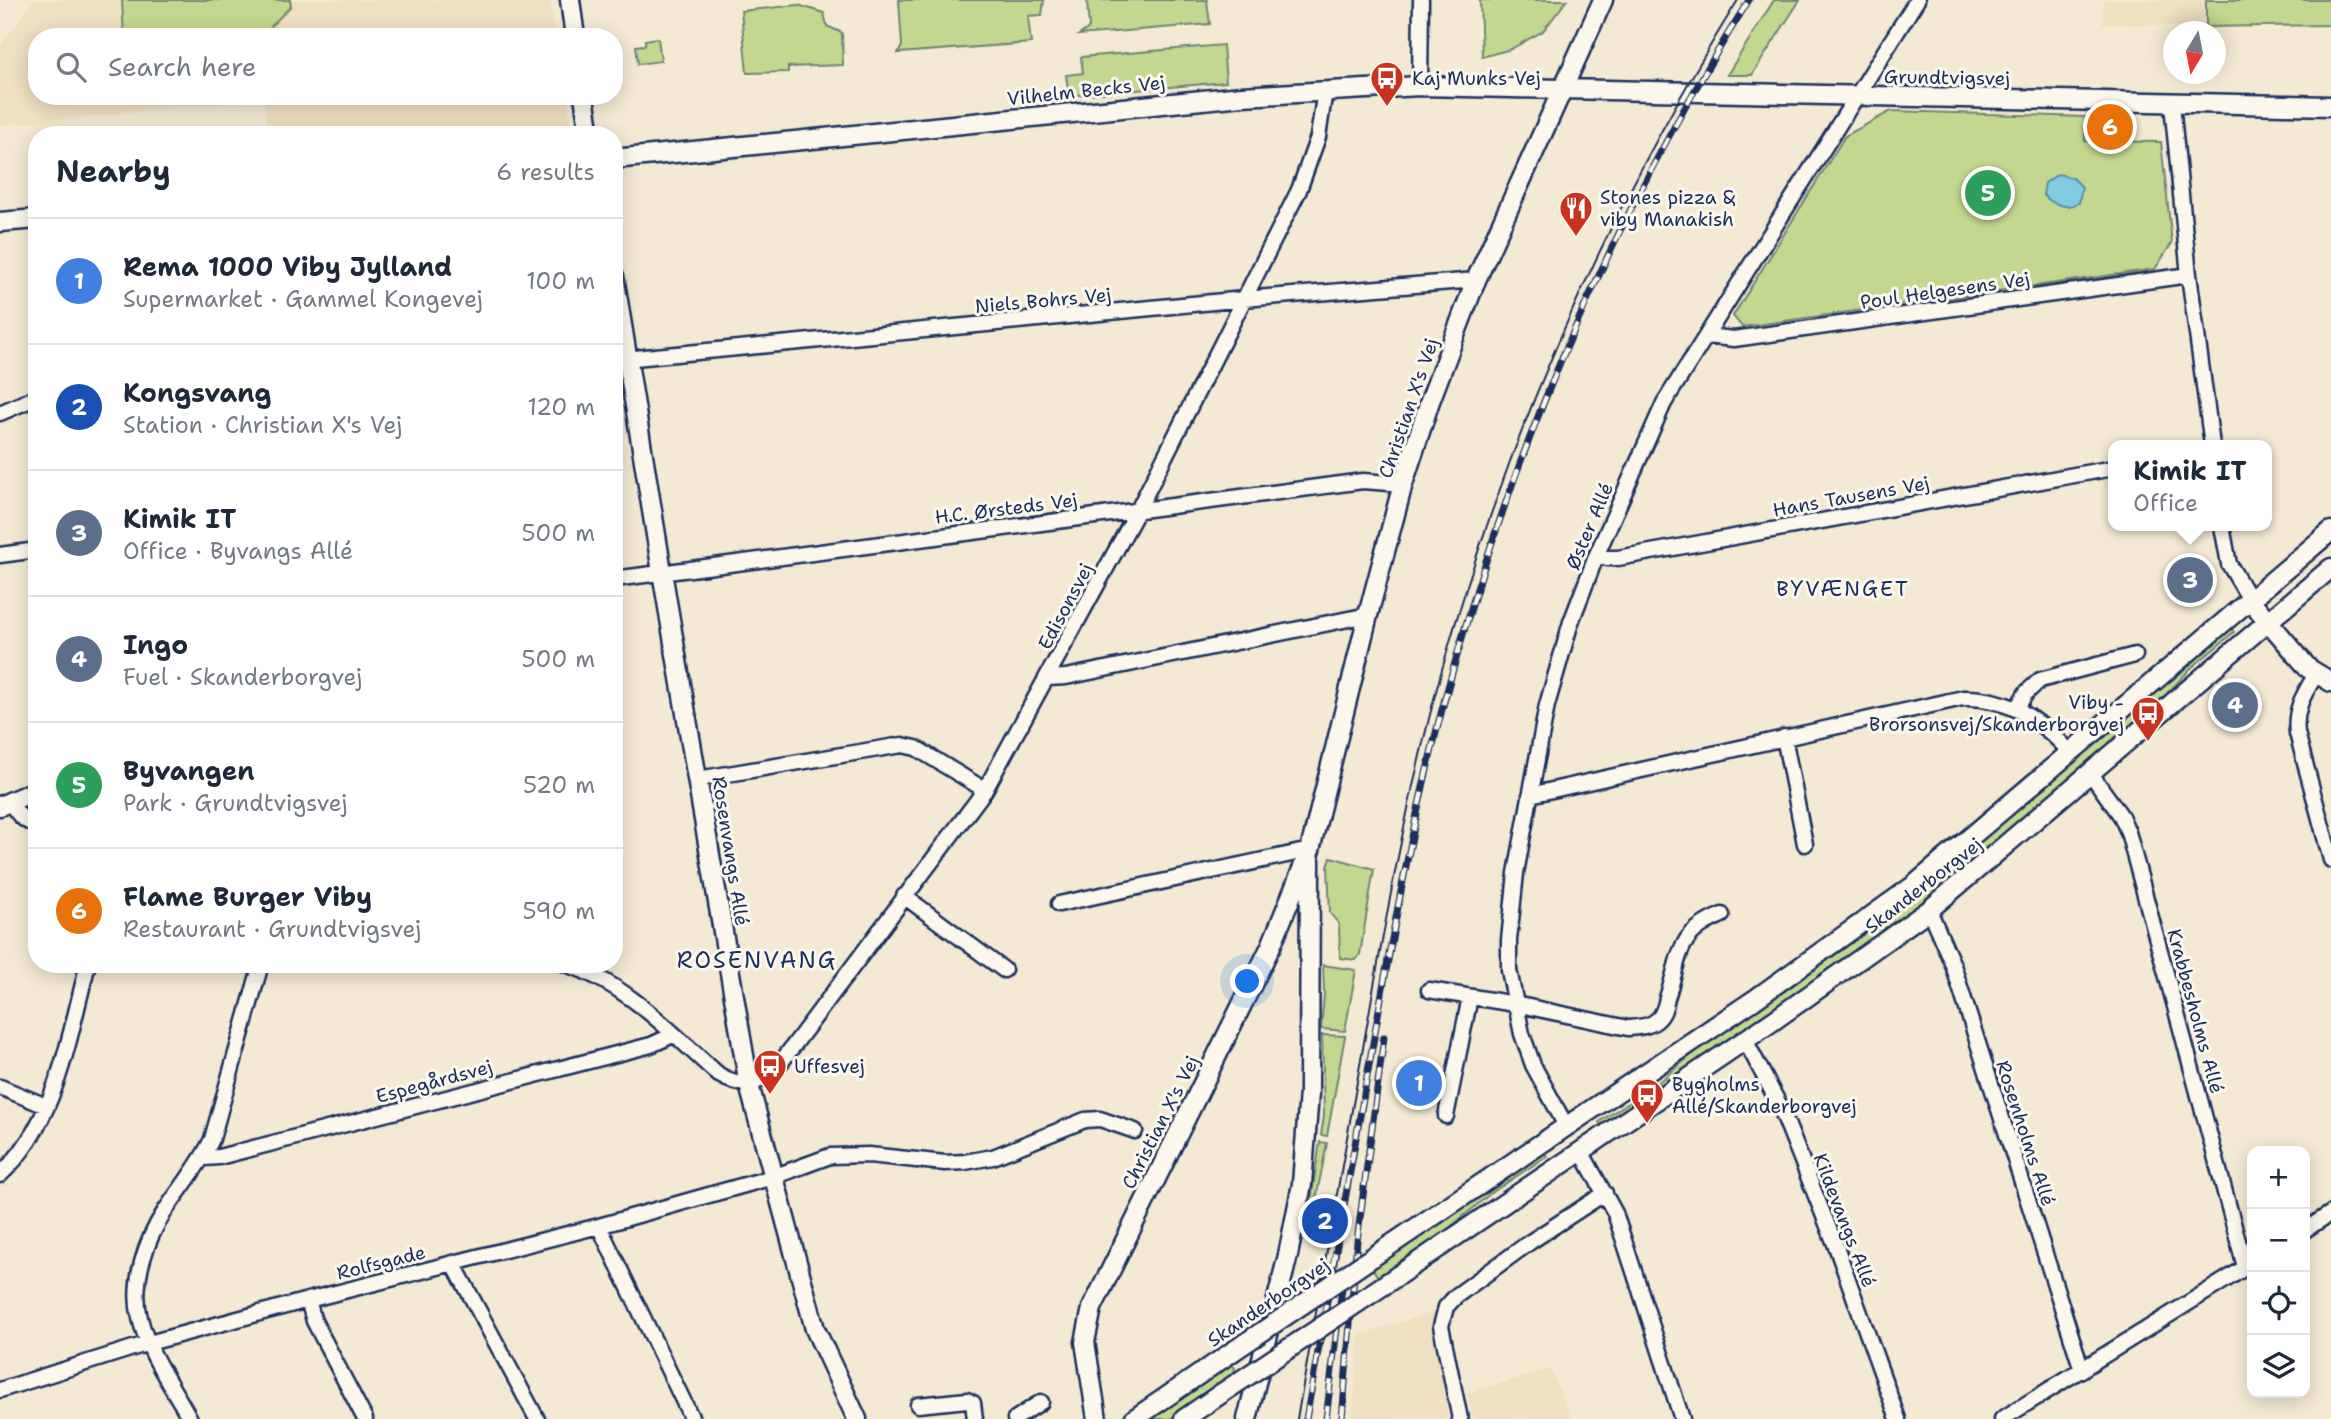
<!DOCTYPE html>
<meta charset="utf-8">
<style>
body{margin:0;font-family:"Shantell Sans",sans-serif;background:#f6f6f7;color:#1f2937}
.controls{position:absolute;right:21px;bottom:21px;display:grid;overflow:hidden;border-radius:14px;box-shadow:0 4px 18px #0003}
.controls button{width:63px;height:63px;display:grid;place-items:center;padding:0;border:0;border-bottom:2px solid #e0e1e3;background:#fff;color:#1f2937;font:35px sans-serif}
.compass{position:absolute;left:2163px;top:21px;width:63px;height:63px;border-radius:50%;background:#fff;box-shadow:0 4px 18px #0003;rotate:190deg}
.you{position:absolute;left:1248px;top:982px;width:24px;height:24px;margin:-18px;border:5px solid #fff;border-radius:50%;background:#1a73e8;box-shadow:0 0 0 10px #1a73e833}
.badge{display:grid;place-items:center;width:46px;height:46px;border-radius:50%;background:#c8321e;color:#fff;font-size:23px;font-weight:700}
.pin{position:absolute;translate:-50% -50%;border:4px solid #fff;box-shadow:0 2px 7px #0006}
.popup{position:absolute;left:2108px;top:440px;width:164px;height:91px;box-sizing:border-box;display:grid;place-content:center;border-radius:14px;background:#fff;filter:drop-shadow(0 2px 5px #0005);font-size:23px;white-space:nowrap;color:#747a83}
.popup b{font-size:26px;color:#1f2937}
.popup::after{content:'';position:absolute;left:50%;top:100%;margin-left:-14px;border:14px solid transparent;border-top-color:#fff}
.list{margin:0;padding:0;list-style:none}
h2{display:flex;justify-content:space-between;align-items:center;height:91px;margin:0;padding:0 28px;font-size:30px}
h2 small{font-size:23px;font-weight:400;color:#747a83}
.list li{display:grid;grid-template-columns:46px 1fr auto;gap:21px;align-items:center;box-sizing:border-box;height:126px;padding:0 28px;border-top:2px solid #e0e1e3}
.list b{display:block;font-size:26px;white-space:nowrap}
.list p{margin:0;font-size:23px;white-space:nowrap;color:#747a83}
.list em{font-size:23px;font-style:normal;color:#747a83}
.icon{flex:none;width:38px;height:38px;fill:none;stroke:currentColor;stroke-width:2;stroke-linecap:round;stroke-linejoin:round}
.map{position:relative;flex:none;width:2331px;height:1419px;overflow:hidden}
.search{position:absolute;background:#fff;box-shadow:0 4px 18px #0003;left:28px;top:28px;width:595px;height:77px;display:flex;align-items:center;gap:18px;box-sizing:border-box;padding:0 24px;border-radius:28px;color:#747a83;font-size:26px}
.panel{position:absolute;background:#fff;box-shadow:0 4px 18px #0003;left:28px;top:126px;width:595px;height:847px;border-radius:28px}
.map>svg:first-child{display:block}
.built{fill:#f0e0c2}
.green{fill:#c3d88e;stroke:#6f8476;stroke-width:2}
.water{fill:#80cce0;stroke:#588dac;stroke-width:2}
.lines{fill:none;stroke-linecap:round;stroke-linejoin:round}
.minor-casing{stroke:#1b2f5e;stroke-width:19}
.tertiary-casing{stroke:#1b2f5e;stroke-width:23}
.minor{stroke:#fbf7ec;stroke-width:14}
.tertiary{stroke:#fbf7ec;stroke-width:18}
.tram{stroke:#1b2f5e;stroke-width:2}
.rail-casing{stroke:#1b2f5e;stroke-width:7}
.rail{stroke:#fbf7ec;stroke-width:4.5;stroke-dasharray:13;stroke-linecap:butt}
.tertiary-bridge-casing{stroke:#1b2f5e;stroke-width:23;stroke-linecap:butt}
.tertiary-bridge{stroke:#fbf7ec;stroke-width:18}
.labels{text-anchor:middle;stroke-width:6;stroke-linejoin:round;paint-order:stroke}
.street-label{font-size:19px;fill:#1b2f5e;stroke:#fbf7ec}
.poi-label{font-size:19px;fill:#1b2f5e;stroke:#fbf7ec;text-anchor:start}
.neighbourhood-label{font-size:21px;letter-spacing:2px;fill:#1b2f5e;stroke:#fbf7ec}
.quarter-label{font-size:23px;letter-spacing:2px;fill:#1b2f5e;stroke:#fbf7ec}
</style>
<div class="map">
<svg width="2331" height="1419" viewBox="0 0 2331 1419">
<rect width="100%" height="100%" fill="#f4ead3"/>
<filter id="ink" filterUnits="userSpaceOnUse"><feTurbulence type="fractalNoise" baseFrequency=".0143" numOctaves="2"/><feDisplacementMap in="SourceGraphic" scale="14" xChannelSelector="R" yChannelSelector="G"/><feConvolveMatrix kernelMatrix="1 2 1 2 8 2 1 2 1" color-interpolation-filters="sRGB"/></filter>
<g filter="url(#ink)">
<path class="built" d="M34,0H550L556,37H37V96H567L573,135H268L263,99L0,125V46Z
M2103,0H2206V27L2103,24Z
M1436,1311L1448,1419H1352L1359,1335Z
M1550,1369L1572,1419H1473L1467,1393Z"/>
<path class="green" d="M122,0H290L291,6L272,25L266,37H124Z
M899,0H1044L1042,15L1028,16L1031,43L898,53L902,46Z
M1087,0H1207L1210,24L1079,35L1089,28Z
M1480,0H1567L1543,31L1511,49L1482,57Z
M1774,0H1800L1752,75H1727Z
M2206,0H2331V25L2206,27Z
M798,5L824,13L827,26L842,33L843,65L788,67V72L747,73L741,11Z
M658,38L661,61L638,64L636,46L645,45V40Z
M1223,45L1226,82L1069,96L1066,75L1083,73L1081,57Z
M1891,111L2085,117V141L2161,142L2172,243L2155,269L1742,327L1733,316L1845,136Z
M2230,627L2234,632L2190,669L2147,715L1926,901L1818,980L1602,1127L1599,1122L1655,1085L1708,1041L1812,971L1919,892Z
M1331,857L1374,869L1360,954L1356,960L1340,958L1339,924L1330,913L1328,866Z
M1323,965L1356,970L1345,1031L1321,1029L1324,994Z
M1322,1035L1345,1036L1327,1136L1321,1135L1324,1116Z
M1320,1142L1327,1143L1312,1219H1308Z
M1544,1152L1547,1156L1490,1194L1442,1234L1378,1277L1372,1268Z
M1232,1365L1235,1368L1233,1376L1170,1419H1149Z"/>
<path class="water" d="M2058,174L2073,178L2082,187L2079,203C2067,210 2052,204 2043,195L2045,183Z"/>
<g class="lines">
<defs>
<path id="minor" d="M1420,86L1421,0
M2172,104L2189,275L2212,445
M1706,336L1734,339L2189,275
M614,360L1244,299L1476,280
M0,413L37,397
M2222,526L2229,564L2250,600
M1597,554L1607,558H1618L2113,468
M0,555L37,550
M614,579L1363,481L1403,484
M2316,674C2304,694 2294,709 2297,733L2331,860
M1048,678L1066,677L1368,615
M2017,708L2026,693L2040,680L2135,655
M1784,737L1805,844
M2091,774L2121,816L2128,832L2245,1267
M698,779L902,745L916,748L985,790
M1530,795L1963,698C2009,697 2041,720 2071,753
M10,802C18,814 22,821 37,825
M904,896L1004,970
M1059,904L1310,850
M1929,910L1953,965L2082,1370
M565,964C627,983 671,1033 719,1075C747,1091 762,1084 782,1061L985,790L1138,510L1299,190L1318,137L1325,90
M1429,990L1515,1004L1628,1028C1639,1027 1651,1027 1659,1018C1663,1014 1666,1004 1667,998C1681,956 1675,934 1722,915
M1745,1040L1780,1106L1837,1249L1898,1419
M0,1087L46,1106
M1446,1116L1470,997
M1566,1126L1533,1065L1522,1034L1509,970V940L1516,873L1547,705L1571,622L1597,554L1664,403L1917,0
M1581,1151L1615,1213L1682,1419
M204,1158L219,1157L651,1045L673,1035
M0,1175C57,1123 69,1035 88,964
M599,1226L692,1419
M2305,1230L2331,1213
M453,1263L537,1419
M308,1300L314,1321L365,1419
M0,1390L149,1343L308,1300L599,1226L773,1177L830,1156L869,1155L945,1163L965,1162L993,1157L1085,1120L1100,1119L1135,1131
M918,1405L967,1400L973,1403L975,1419
M190,1419C173,1387 148,1354 140,1318C131,1283 146,1240 165,1211C181,1187 200,1165 212,1139L261,964
M1015,1419L1041,1402
M1460,1419L1441,1326L1446,1307L1456,1296L1530,1242L1605,1193
M2002,1419L2251,1264"/>
<path id="tertiary" d="M570,0L575,37
M584,96L590,135
M614,159L1242,96L1420,86L2331,106
M0,222L37,219
M614,276L662,572L749,1085L815,1329L857,1419
M2250,600L2308,668L2331,682
M0,806L37,790
M1389,1246L1754,1000L1913,886L2331,531
M1384,1285L1773,1021L1929,910L2331,568
M1097,1419L1085,1342L1092,1308L1271,946L1310,850L1368,615L1403,484L1430,401L1476,280L1603,0
M1134,1419L1232,1352
M1184,1419L1222,1393
M1247,1419L1288,1255L1302,1184L1309,1093L1310,861"/>
</defs>
<use href="#minor" class="minor-casing"/>
<use href="#tertiary" class="tertiary-casing"/>
<use href="#minor" class="minor"/>
<use href="#tertiary" class="tertiary"/>
<path class="tram" d="M1297,1419C1319,1295 1341,1172 1363,1048C1385,922 1407,796 1441,673C1507,436 1608,209 1738,0"/>
<defs>
<path id="rail" d="M1306,1419C1326,1303 1347,1187 1368,1071C1392,937 1415,803 1452,673C1518,436 1618,208 1749,0
M1326,1419L1344,1271
M1342,1419L1357,1241L1384,1037"/>
</defs>
<use href="#rail" class="rail-casing"/>
<use href="#rail" class="rail"/>
<defs>
<path id="tertiary-bridge" d="M1232,1352L1389,1246
M1222,1393L1384,1285"/>
</defs>
<use href="#tertiary-bridge" class="tertiary-bridge-casing"/>
<use href="#tertiary-bridge" class="tertiary-bridge"/>
</g>
</g>
<defs>
<symbol id="bus-pin" viewBox="-11 -11 22 30"><path d="M0 17L-7.5 6A9.5 9.5 0 1 1 7.5 6Z" fill="#c8321e" stroke="#fbf7ec"/><path d="M-5-6H5V4H4V6H2V4H-2V6H-4V4H-5ZM-3.5-4V0h7V-4ZM-3.5 1.2v1.5H-2V1.2ZM2 1.2v1.5H3.5V1.2Z" fill="#fff"/></symbol>
<symbol id="restaurant-pin" viewBox="-11 -11 22 30"><path d="M0 17L-7.5 6A9.5 9.5 0 1 1 7.5 6Z" fill="#c8321e" stroke="#fbf7ec"/><path d="M-5-6h1v4h1v-4h1v4h1v-4h1v5L-1.5 .5V6h-2V.5L-5-1ZM5-6V6H3V1.5H1.5Q1.5-4 5-6Z" fill="#fff"/></symbol>
</defs>
<g fill-rule="evenodd">
<use href="#bus-pin" x="1368" y="59" width="38" height="52"/>
<use href="#restaurant-pin" x="1557" y="189" width="38" height="52"/>
<use href="#bus-pin" x="2129" y="694" width="38" height="52"/>
<use href="#bus-pin" x="751" y="1047" width="38" height="52"/>
<use href="#bus-pin" x="1628" y="1076" width="38" height="52"/>
</g>
<g class="labels">
<g class="street-label">
<text transform="translate(1947 77) rotate(1)" y="7">Grundtvigsvej</text>
<text transform="translate(1086 90) rotate(-6)" y="7">Vilhelm Becks Vej</text>
<text transform="translate(1945 290) rotate(-8)" y="7">Poul Helgesens Vej</text>
<text transform="translate(1043 300) rotate(-5)" y="7">Niels Bohrs Vej</text>
<text transform="translate(1408 408) rotate(-71)" y="7">Christian X's Vej</text>
<text transform="translate(1851 496) rotate(-10)" y="7">Hans Tausens Vej</text>
<text transform="translate(1006 508) rotate(-7)" y="7">H.C. Ørsteds Vej</text>
<text transform="translate(1589 526) rotate(-67)" y="7">Øster Allé</text>
<text transform="translate(1065 606) rotate(-62)" y="7">Edisonsvej</text>
<text transform="translate(731 851) rotate(81)" y="7">Rosenvangs Allé</text>
<text transform="translate(1923 885) rotate(-38)" y="7">Skanderborgvej</text>
<text transform="translate(2196 1011) rotate(75)" y="7">Krabbesholms Allé</text>
<text transform="translate(434 1081) rotate(-15)" y="7">Espegårdsvej</text>
<text transform="translate(1160 1122) rotate(-63)" y="7">Christian X's Vej</text>
<text transform="translate(2026 1133) rotate(72)" y="7">Rosenholms Allé</text>
<text transform="translate(1845 1220) rotate(69)" y="7">Kildevangs Allé</text>
<text transform="translate(381 1262) rotate(-14)" y="7">Rolfsgade</text>
<text transform="translate(1268 1302) rotate(-34)" y="7">Skanderborgvej</text>
</g>
<g class="poi-label">
<text x="1412" y="85">Kaj Munks Vej</text>
<text x="1600" y="204">Stones pizza &amp;<tspan x="1600" dy="22">viby Manakish</tspan></text>
<text x="2124" y="709" text-anchor="end">Viby -<tspan x="2124" dy="22">Brorsonsvej/Skanderborgvej</tspan></text>
<text x="794" y="1073">Uffesvej</text>
<text x="1672" y="1091">Bygholms<tspan x="1672" dy="22">Allé/Skanderborgvej</tspan></text>
</g>
<g class="neighbourhood-label">
<text x="1843" y="596">BYVÆNGET</text>
</g>
<g class="quarter-label">
<text x="757" y="968">ROSENVANG</text>
</g>
</g>
</svg>
<div class="controls">
<button>+</button>
<button>−</button>
<button><svg class="icon" aria-label="locate" viewBox="0 0 24 24"><circle cx="12" cy="12" r="6"/><path d="M12 2v4M12 18v4M2 12h4M18 12h4"/></svg></button>
<button><svg class="icon" aria-label="layers" viewBox="0 0 24 24"><path d="M12 4l9 5-9 5-9-5zM3 14l9 5 9-5"/></svg></button>
</div>
<svg class="compass" viewBox="-18 -18 36 36"><path d="M0-13l5 13h-10z" fill="#e53935"/><path d="M0 13l5-13h-10z" fill="#747a83"/></svg>
<div class="you"></div>
<div class="pin badge" style="left:1419px;top:1083px;background:#3f7fe0">1</div>
<div class="pin badge" style="left:1325px;top:1221px;background:#1a4fb4">2</div>
<div class="pin badge" style="left:2190px;top:580px;background:#5c6f8a">3</div>
<div class="popup"><b>Kimik IT</b>Office</div>
<div class="pin badge" style="left:2235px;top:705px;background:#5c6f8a">4</div>
<div class="pin badge" style="left:1988px;top:193px;background:#2e9e5b">5</div>
<div class="pin badge" style="left:2110px;top:127px;background:#e8710a">6</div>
<div class="search"><svg class="icon" aria-label="search" viewBox="0 0 24 24"><circle cx="10" cy="10" r="6"/><path d="M15 15l6 6"/></svg>Search here</div>
<section class="panel">
<h2>Nearby<small>6 results</small></h2>
<ul class="list">
<li><span class="badge" style="background:#3f7fe0">1</span><div><b>Rema 1000 Viby Jylland</b><p>Supermarket · Gammel Kongevej</p></div><em>100 m</em></li>
<li><span class="badge" style="background:#1a4fb4">2</span><div><b>Kongsvang</b><p>Station · Christian X's Vej</p></div><em>120 m</em></li>
<li><span class="badge" style="background:#5c6f8a">3</span><div><b>Kimik IT</b><p>Office · Byvangs Allé</p></div><em>500 m</em></li>
<li><span class="badge" style="background:#5c6f8a">4</span><div><b>Ingo</b><p>Fuel · Skanderborgvej</p></div><em>500 m</em></li>
<li><span class="badge" style="background:#2e9e5b">5</span><div><b>Byvangen</b><p>Park · Grundtvigsvej</p></div><em>520 m</em></li>
<li><span class="badge" style="background:#e8710a">6</span><div><b>Flame Burger Viby</b><p>Restaurant · Grundtvigsvej</p></div><em>590 m</em></li>
</ul>
</section>
</div>
